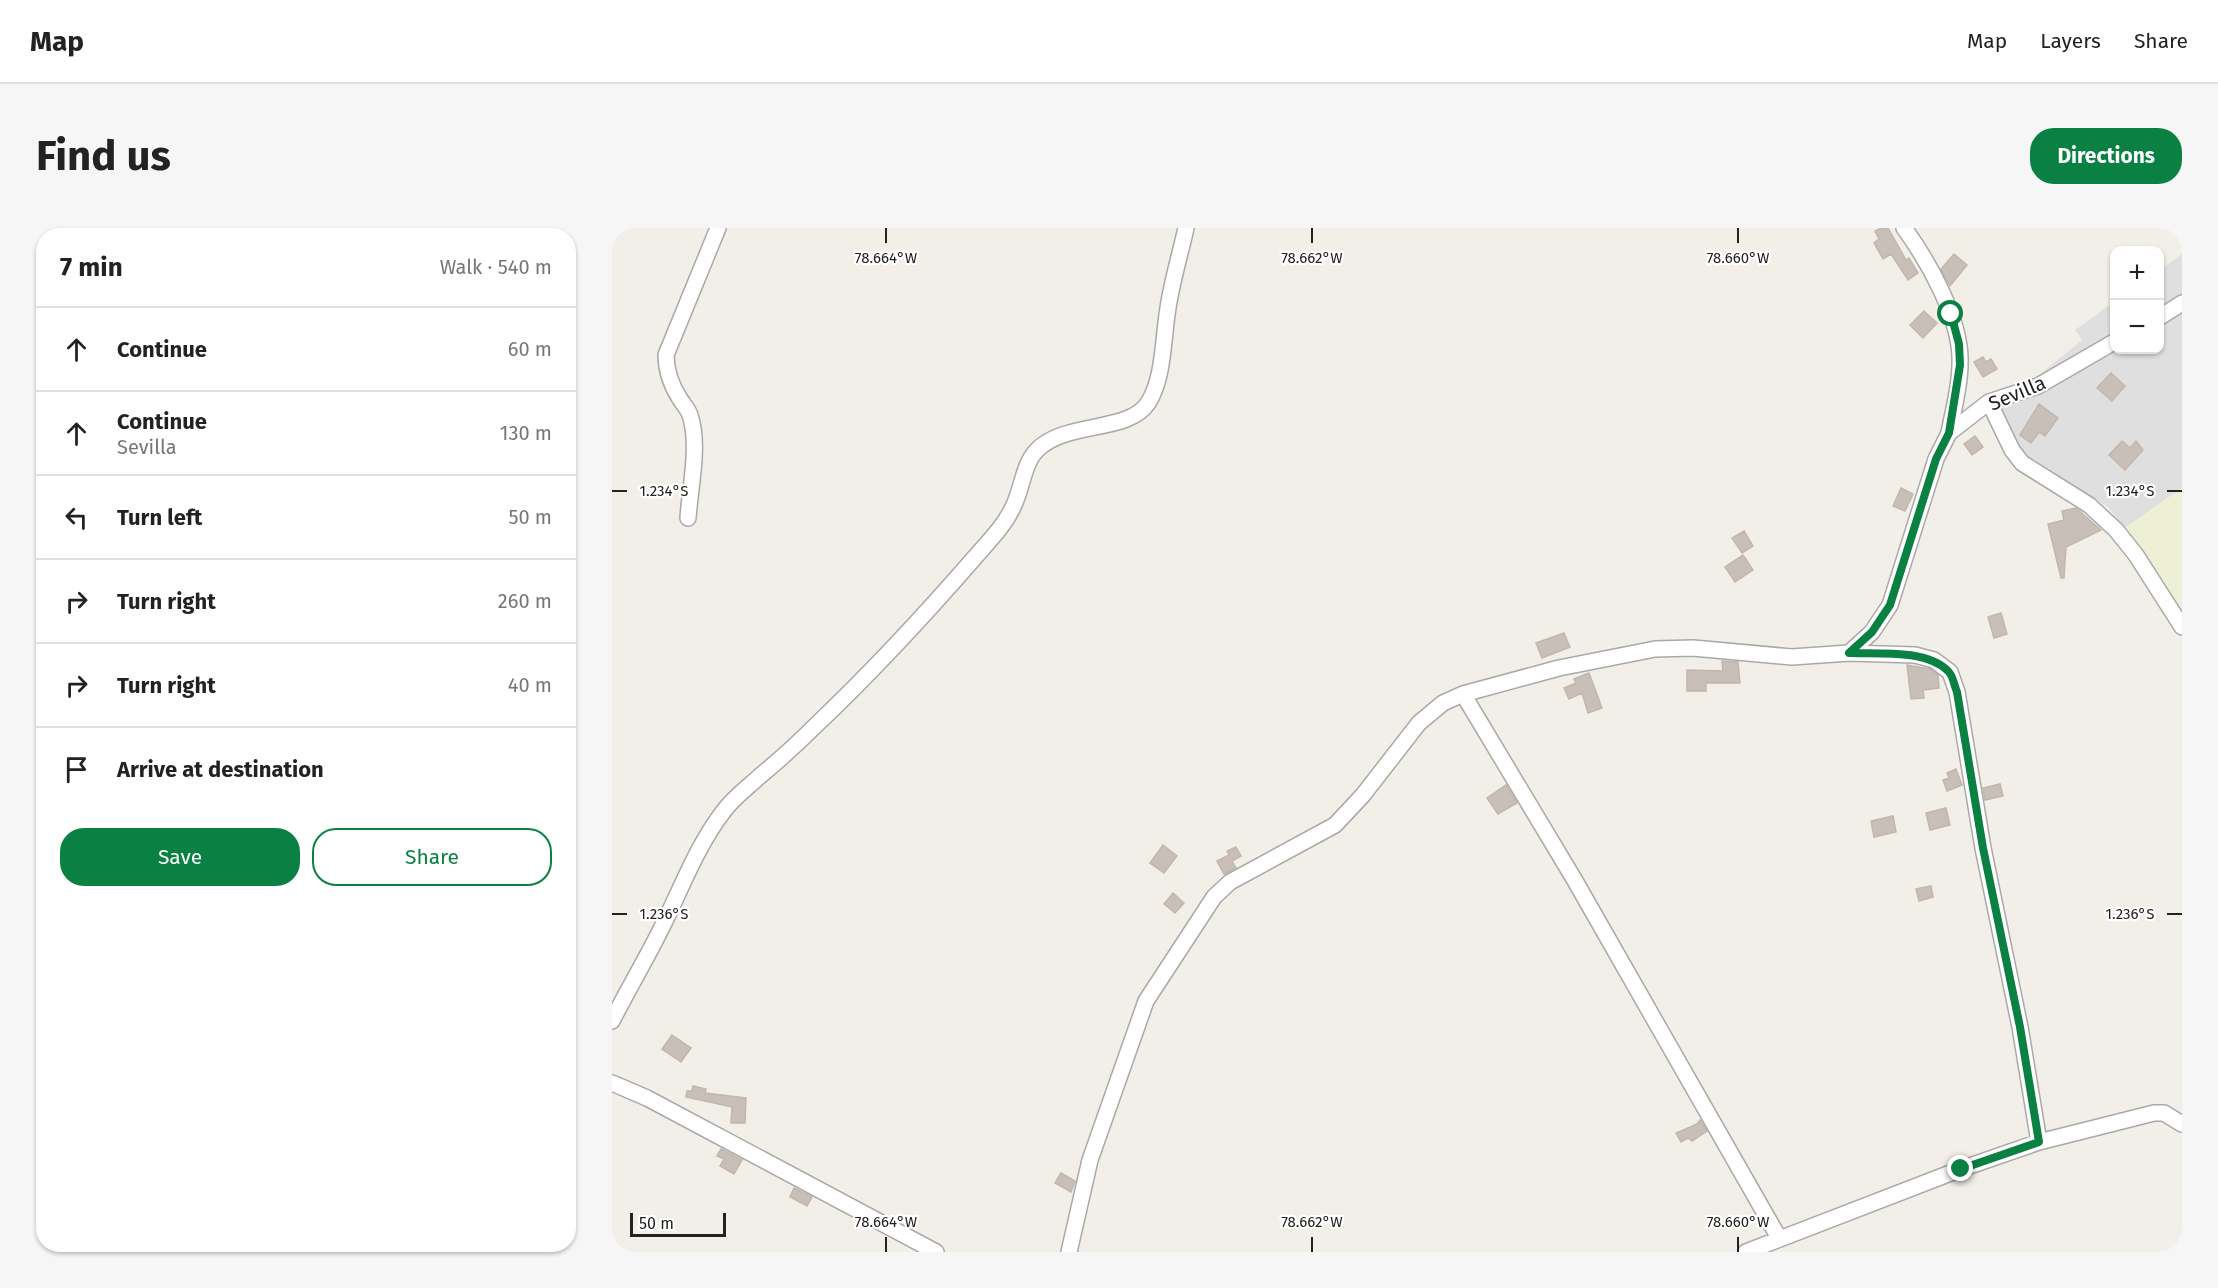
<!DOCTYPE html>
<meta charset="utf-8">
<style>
body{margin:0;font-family:"Fira Sans",sans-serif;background:#f6f6f6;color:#222}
.controls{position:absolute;right:18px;top:18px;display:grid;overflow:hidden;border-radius:12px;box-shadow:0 2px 4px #0004}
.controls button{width:54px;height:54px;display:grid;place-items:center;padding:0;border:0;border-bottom:2px solid #e0e0e0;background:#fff;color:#222;font:30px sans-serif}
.scale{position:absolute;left:18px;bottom:15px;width:96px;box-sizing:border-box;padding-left:6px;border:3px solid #222;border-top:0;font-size:16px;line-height:21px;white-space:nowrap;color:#222;-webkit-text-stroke:4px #fff;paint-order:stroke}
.stop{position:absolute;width:18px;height:18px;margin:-14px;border:4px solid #0b8043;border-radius:50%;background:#fff}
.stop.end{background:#0b8043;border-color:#fff;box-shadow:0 2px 6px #0008}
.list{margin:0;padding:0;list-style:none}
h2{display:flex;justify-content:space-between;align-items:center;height:78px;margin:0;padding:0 24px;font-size:26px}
h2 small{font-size:20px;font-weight:400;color:#767676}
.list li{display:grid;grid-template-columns:39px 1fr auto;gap:18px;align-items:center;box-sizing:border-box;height:84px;padding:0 24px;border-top:2px solid #e0e0e0}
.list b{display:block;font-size:22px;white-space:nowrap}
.list p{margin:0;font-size:20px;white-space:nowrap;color:#767676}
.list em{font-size:20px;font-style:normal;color:#767676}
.actions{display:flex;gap:12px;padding:18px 24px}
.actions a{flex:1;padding:14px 0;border:2px solid #0b8043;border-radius:24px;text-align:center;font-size:21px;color:#0b8043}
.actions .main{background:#0b8043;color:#fff}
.icon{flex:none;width:33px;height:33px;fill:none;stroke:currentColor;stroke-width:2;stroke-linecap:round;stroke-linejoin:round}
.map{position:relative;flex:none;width:1570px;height:1024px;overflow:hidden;border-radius:24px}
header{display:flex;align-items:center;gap:36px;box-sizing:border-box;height:84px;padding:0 30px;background:#fff;border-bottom:2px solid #e0e0e0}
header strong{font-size:28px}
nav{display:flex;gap:33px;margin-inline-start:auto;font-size:21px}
.intro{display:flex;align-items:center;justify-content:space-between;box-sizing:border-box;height:144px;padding:0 36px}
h1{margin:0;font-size:42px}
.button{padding:15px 27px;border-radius:24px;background:#0b8043;color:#fff;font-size:21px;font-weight:700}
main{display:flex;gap:36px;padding:0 36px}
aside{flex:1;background:#fff;border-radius:24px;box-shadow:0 2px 4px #0004}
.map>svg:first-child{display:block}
.residential{fill:#e0dfdf}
.farmland{fill:#eef0d5}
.building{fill:#c7bfb8;stroke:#c4b6ab;stroke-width:1.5}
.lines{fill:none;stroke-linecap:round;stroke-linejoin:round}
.minor-casing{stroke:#a9a9a9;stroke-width:18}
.minor{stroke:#fff;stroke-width:15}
.route{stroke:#0b8043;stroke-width:8}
.ticks{fill:none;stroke:#222;stroke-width:2}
.labels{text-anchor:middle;stroke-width:4.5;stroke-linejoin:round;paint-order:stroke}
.street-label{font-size:20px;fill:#222;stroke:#fff}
.ticks-label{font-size:15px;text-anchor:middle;fill:#222;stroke:#fff;stroke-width:4.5;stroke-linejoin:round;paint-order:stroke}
</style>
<header>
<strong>Map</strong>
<nav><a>Map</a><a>Layers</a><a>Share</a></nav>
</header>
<div class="intro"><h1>Find us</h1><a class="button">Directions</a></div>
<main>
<aside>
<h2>7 min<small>Walk · 540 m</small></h2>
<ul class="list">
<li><svg class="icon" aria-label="ahead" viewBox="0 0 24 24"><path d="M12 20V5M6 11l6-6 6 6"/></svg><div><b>Continue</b></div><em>60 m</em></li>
<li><svg class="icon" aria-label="ahead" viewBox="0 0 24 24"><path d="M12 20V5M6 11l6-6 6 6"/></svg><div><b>Continue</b><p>Sevilla</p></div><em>130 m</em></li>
<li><svg class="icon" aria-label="left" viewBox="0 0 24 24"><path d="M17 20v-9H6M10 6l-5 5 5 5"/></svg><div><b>Turn left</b></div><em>50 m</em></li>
<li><svg class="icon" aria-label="right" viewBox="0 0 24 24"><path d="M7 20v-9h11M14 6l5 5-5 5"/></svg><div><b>Turn right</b></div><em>260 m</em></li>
<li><svg class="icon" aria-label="right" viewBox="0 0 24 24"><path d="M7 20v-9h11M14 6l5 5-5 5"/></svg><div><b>Turn right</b></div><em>40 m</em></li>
<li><svg class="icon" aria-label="arrive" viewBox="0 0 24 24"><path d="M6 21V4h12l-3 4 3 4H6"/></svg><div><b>Arrive at destination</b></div></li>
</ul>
<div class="actions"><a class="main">Save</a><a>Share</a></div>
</aside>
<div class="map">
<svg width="1570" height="1024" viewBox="0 0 1570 1024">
<rect width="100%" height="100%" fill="#f2efe9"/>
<path class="residential" d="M1570,26V260L1513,300L1496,279L1406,223L1384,182L1470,112L1463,102L1502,74V122H1548V42Z"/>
<path class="farmland" d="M1570,260V393L1513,300Z"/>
<path class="building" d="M1269,0H1276L1294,32L1297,30L1306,45L1296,52L1279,26L1271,31L1262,15L1267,11L1263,3Z
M1342,26L1355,37L1338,58L1329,41Z
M1312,83L1325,95L1311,110L1298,97Z
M1371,129L1374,134L1379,131L1385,141L1371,149L1362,134Z
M1499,145L1513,158L1500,173L1485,160Z
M1427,176L1446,190L1433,208L1427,204L1419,215L1408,207Z
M1363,208L1371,219L1360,227L1352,216Z
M1510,213L1518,220L1524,213L1531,222L1513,242L1497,227Z
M1289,260L1301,266L1293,283L1281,278Z
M1464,280L1489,302L1454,319L1452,350H1449L1436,296L1452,292L1450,283Z
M1132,303L1141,318L1130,325L1120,310Z
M1131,327L1141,342L1123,354L1113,339Z
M1389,385L1395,406L1382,410L1376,389Z
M952,405L958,419L930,430L924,415Z
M1110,433L1126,434L1128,455H1094V463H1075V442L1111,443Z
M1295,437L1318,441L1326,447L1327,460L1311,462L1312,470L1299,471Z
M977,445L990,480L976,485L970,465L957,471L952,460L964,455L962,451Z
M1344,541L1350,557L1335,563L1331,552L1337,550L1335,545Z
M1388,556L1391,568L1373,572L1371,560Z
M894,557L905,575L886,586L875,570Z
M1334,580L1338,597L1318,602L1314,585Z
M1281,588L1284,604L1262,609L1259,593Z
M551,617L565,628L552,645L538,635Z
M624,619L629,628L620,633L624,640L612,646L605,633L617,627L615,623Z
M1319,658L1321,669L1307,673L1304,661Z
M561,665L572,675L563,685L552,676Z
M60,807L79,820L69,834L50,821Z
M81,858L94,861L93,865L134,870L133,895H119L120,879L74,869L75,863H80Z
M1088,892L1095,903L1080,913L1076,910L1069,914L1064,905L1085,896Z
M109,921L130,932L122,946L108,938L112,931L105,928Z
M449,945L463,953L459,964L443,955Z
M182,960L200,969L195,978L178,969Z"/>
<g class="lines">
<defs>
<path id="minor" d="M1292,0C1317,34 1350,93 1348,136C1348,159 1341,183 1337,205
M1548,89L1570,75
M1377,174L1400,222L1410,235L1477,277L1504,302L1524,327L1570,399
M76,290C78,259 88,217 78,187C76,181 71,176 68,171C59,157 54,144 54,127L106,0
M1237,425L1260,404L1278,377L1324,231L1337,205L1377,174L1426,158L1502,114
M851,466L962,651L1167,1010
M0,793C16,761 35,730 51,697C70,659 85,618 111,584C121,570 135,560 148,548C166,533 184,517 201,500C259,445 312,388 364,328C377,313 393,297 401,279C410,262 411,236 425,222C453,193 517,205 536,175C552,151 551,109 556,80C560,53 568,27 574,0
M0,855L35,870L324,1024
M457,1024L478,932L534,773L602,669L618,654L723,597L751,567L807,495L831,475L851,466L947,440L1043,421L1081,420L1180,429L1237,425L1303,427L1322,432L1338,444L1345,464L1371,620L1408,799L1427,914
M1134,1024L1349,941L1427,914L1542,885H1552L1570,896"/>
</defs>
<use href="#minor" class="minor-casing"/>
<use href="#minor" class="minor"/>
</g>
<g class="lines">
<path class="route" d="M1339,86L1347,116L1348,137L1337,205L1324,231L1278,377L1260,404L1237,425C1266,426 1314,421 1336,443C1341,447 1342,457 1345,464L1371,620L1408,799L1427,914L1349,941"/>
</g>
<path class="ticks" d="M274,0V15M700,0V15M1126,0V15M0,263H15M1555,263H1570M0,686H15M1555,686H1570M274,1009V1024M700,1009V1024M1126,1009V1024"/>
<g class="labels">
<g class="street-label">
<text transform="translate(1405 165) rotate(-23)" y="7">Sevilla</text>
</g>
</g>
<g class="ticks-label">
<text x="274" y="35">78.664°W</text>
<text x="700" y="35">78.662°W</text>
<text x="1126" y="35">78.660°W</text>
<text x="52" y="268">1.234°S</text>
<text x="1518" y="268">1.234°S</text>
<text x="52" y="691">1.236°S</text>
<text x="1518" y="691">1.236°S</text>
<text x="274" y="999">78.664°W</text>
<text x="700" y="999">78.662°W</text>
<text x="1126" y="999">78.660°W</text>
</g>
</svg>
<div class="controls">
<button>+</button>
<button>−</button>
</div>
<div class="scale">50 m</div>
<div class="stop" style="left:1339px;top:86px"></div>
<div class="stop end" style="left:1349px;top:941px"></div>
</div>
</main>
